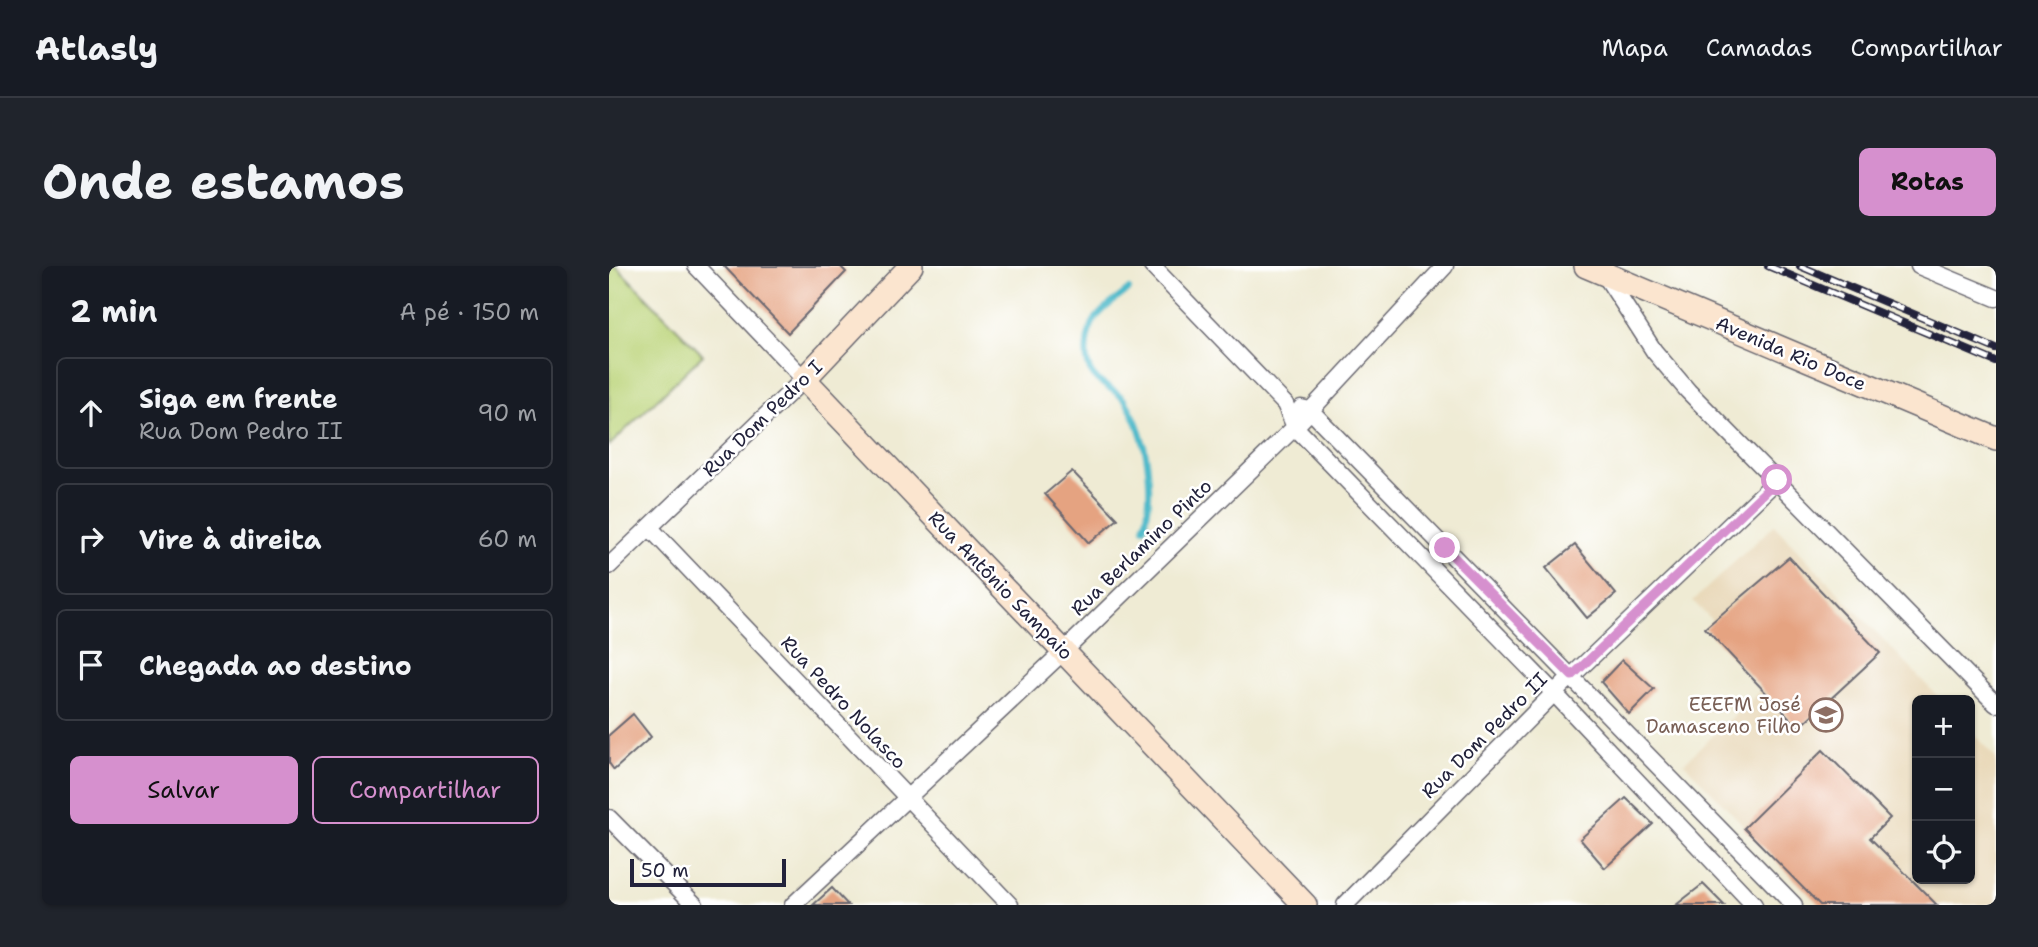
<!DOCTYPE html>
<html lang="pt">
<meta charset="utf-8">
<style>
body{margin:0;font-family:"Shantell Sans",sans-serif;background:#20242c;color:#f1f3f6}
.controls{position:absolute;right:21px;bottom:21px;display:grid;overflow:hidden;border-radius:10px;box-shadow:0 2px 5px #0004}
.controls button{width:63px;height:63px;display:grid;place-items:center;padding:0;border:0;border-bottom:2px solid #363941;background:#171b24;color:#f1f3f6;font:35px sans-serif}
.scale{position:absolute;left:21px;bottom:18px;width:156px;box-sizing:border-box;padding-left:7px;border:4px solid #22223b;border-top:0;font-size:19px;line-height:24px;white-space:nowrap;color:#22223b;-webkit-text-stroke:5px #fff;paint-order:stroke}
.stop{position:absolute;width:21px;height:21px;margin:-16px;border:5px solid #d690ce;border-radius:50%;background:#fff}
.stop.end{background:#d690ce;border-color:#fff;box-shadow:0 2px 7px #0008}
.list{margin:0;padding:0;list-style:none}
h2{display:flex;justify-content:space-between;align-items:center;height:91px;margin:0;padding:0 28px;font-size:30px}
h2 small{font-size:23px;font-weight:400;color:#9ea1a6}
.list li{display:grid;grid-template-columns:46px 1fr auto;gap:21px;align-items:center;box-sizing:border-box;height:112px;margin:0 14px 14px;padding:0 14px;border:2px solid #363941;border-radius:10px}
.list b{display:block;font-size:26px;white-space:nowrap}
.list p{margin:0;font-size:23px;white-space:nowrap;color:#9ea1a6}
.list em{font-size:23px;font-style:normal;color:#9ea1a6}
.actions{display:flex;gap:14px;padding:21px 28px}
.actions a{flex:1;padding:16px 0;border:2px solid #d690ce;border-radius:10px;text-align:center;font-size:24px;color:#d690ce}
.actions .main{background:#d690ce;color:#111}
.icon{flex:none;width:38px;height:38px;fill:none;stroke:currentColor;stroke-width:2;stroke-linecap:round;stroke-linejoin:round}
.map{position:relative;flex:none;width:1387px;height:639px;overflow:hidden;border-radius:10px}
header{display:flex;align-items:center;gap:42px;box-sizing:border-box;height:98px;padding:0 35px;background:#171b24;border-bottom:2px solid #363941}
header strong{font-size:33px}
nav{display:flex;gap:38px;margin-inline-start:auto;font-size:24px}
.intro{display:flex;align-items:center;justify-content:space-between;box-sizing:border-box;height:168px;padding:0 42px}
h1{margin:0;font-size:49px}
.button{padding:18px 32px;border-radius:10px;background:#d690ce;color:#111;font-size:24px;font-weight:700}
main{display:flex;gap:42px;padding:0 42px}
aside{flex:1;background:#171b24;border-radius:10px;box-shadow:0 2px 5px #0004}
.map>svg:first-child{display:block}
.built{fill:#e9d9ba}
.green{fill:#bbd479;stroke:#6e7b5a;stroke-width:2}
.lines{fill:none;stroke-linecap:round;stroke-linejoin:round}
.stream{stroke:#4fbaca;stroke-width:6}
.building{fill:#e5a381}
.street-casing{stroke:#6a6871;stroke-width:19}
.secondary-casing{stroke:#6a6871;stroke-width:26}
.street{stroke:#fff;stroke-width:16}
.secondary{stroke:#fbe5cf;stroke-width:23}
.rail-casing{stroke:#22223b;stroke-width:8}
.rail{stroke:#fff;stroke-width:5;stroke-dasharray:16;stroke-linecap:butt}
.route{stroke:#d690ce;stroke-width:9}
.labels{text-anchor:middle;stroke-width:5;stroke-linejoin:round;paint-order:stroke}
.street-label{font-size:19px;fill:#22223b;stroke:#fff}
.education-label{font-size:19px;fill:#785e54;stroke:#fff;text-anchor:end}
</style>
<header>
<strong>Atlasly</strong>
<nav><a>Mapa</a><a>Camadas</a><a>Compartilhar</a></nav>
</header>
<div class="intro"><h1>Onde estamos</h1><a class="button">Rotas</a></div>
<main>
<aside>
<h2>2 min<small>A pé · 150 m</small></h2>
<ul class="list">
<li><svg class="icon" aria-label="ahead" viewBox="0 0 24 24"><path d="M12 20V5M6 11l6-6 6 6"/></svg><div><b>Siga em frente</b><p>Rua Dom Pedro II</p></div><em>90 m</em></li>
<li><svg class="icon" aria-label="right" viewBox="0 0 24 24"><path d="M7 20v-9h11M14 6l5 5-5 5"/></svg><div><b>Vire à direita</b></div><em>60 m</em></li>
<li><svg class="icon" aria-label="arrive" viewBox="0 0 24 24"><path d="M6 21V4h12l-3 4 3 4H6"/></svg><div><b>Chegada ao destino</b></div></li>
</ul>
<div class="actions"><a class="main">Salvar</a><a>Compartilhar</a></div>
</aside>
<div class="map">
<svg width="1387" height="639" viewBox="0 0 1387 639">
<rect width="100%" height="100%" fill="#fff"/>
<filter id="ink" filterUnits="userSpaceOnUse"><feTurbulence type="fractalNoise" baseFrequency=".0143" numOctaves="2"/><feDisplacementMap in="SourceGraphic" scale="14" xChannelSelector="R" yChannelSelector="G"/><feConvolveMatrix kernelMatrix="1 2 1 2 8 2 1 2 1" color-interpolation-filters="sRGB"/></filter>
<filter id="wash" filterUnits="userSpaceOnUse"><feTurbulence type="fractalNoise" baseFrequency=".00686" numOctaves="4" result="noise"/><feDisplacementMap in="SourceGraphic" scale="28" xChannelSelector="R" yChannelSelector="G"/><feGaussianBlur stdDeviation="1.57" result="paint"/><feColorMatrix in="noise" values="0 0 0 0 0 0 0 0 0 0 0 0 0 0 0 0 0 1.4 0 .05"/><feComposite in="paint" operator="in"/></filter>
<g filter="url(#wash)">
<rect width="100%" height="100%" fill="#efebd4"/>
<path class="built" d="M1165,259L1332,434H1308V613H1361V464L1387,492V639H1211L1075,497L1161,416L1084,335Z"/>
<path class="green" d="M0,0H7L94,89L0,180Z"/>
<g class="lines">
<path class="stream" d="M520,23C510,32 495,41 487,52C477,66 473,95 484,109C492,121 509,123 517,136C539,170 546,225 535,262"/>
</g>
<g id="blocks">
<path class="building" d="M115,0H231L237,6L179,67Z
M463,205L509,253L480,277L436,228Z
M966,279L1007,328L978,352L937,302Z
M1180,291L1271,387L1190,462L1096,362Z
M1013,394L1045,423L1020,448L992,416Z
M24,448L42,471L5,504L0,497V469Z
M1214,484L1281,552L1261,572L1328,639H1211L1135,562Z
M1017,532L1044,558L996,602L971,573Z
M1094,618L1115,639H1067Z
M223,622L239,639H204Z"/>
</g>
</g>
<g filter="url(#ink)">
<use href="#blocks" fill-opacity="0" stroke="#6a6871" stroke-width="2"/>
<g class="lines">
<defs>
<path id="street" d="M543,0L676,138L686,161L945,427L1145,639
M1310,0L1387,32
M996,9L1045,85L1079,125L1387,438
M692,142L701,144L1185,639
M41,262L401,639
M0,300L195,113L87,0
M0,552L86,639
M184,639L455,385L686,161L836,0
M736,639L945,427L1168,214"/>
<path id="secondary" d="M302,0L195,113L696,639
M977,0L1387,173"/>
</defs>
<use href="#street" class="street-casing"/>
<use href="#secondary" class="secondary-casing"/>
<use href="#street" class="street"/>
<use href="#secondary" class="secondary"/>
<defs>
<path id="rail" d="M1159,0L1387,96
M1191,0L1387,83"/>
</defs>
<use href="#rail" class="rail-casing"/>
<use href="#rail" class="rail"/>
</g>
</g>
<g class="lines" filter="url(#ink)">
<path class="route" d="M836,282L963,410L1168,214"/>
</g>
<defs>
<symbol id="school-ring" viewBox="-11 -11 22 22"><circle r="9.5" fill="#fff" stroke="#8d6e63" stroke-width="1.5"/><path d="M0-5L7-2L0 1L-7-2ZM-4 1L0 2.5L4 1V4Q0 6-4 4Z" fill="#8d6e63"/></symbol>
</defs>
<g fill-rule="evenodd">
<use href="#school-ring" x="1198" y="430" width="38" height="38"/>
</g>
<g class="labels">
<g class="street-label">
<text transform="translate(1182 87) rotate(23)" y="7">Avenida Rio Doce</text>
<text transform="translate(153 152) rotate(-44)" y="7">Rua Dom Pedro I</text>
<text transform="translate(532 281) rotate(-44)" y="7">Rua Berlamino Pinto</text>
<text transform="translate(392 319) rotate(46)" y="7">Rua Antônio Sampaio</text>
<text transform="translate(235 436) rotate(47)" y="7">Rua Pedro Nolasco</text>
<text transform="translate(875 469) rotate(-45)" y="7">Rua Dom Pedro II</text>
</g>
<g class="education-label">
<text x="1192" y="445">EEEFM José<tspan x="1192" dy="22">Damasceno Filho</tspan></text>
</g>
</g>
</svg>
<div class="controls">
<button>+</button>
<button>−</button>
<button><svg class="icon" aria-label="locate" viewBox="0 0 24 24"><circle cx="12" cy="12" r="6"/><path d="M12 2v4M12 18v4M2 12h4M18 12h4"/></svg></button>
</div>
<div class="scale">50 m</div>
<div class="stop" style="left:1168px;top:214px"></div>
<div class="stop end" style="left:836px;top:282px"></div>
</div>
</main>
